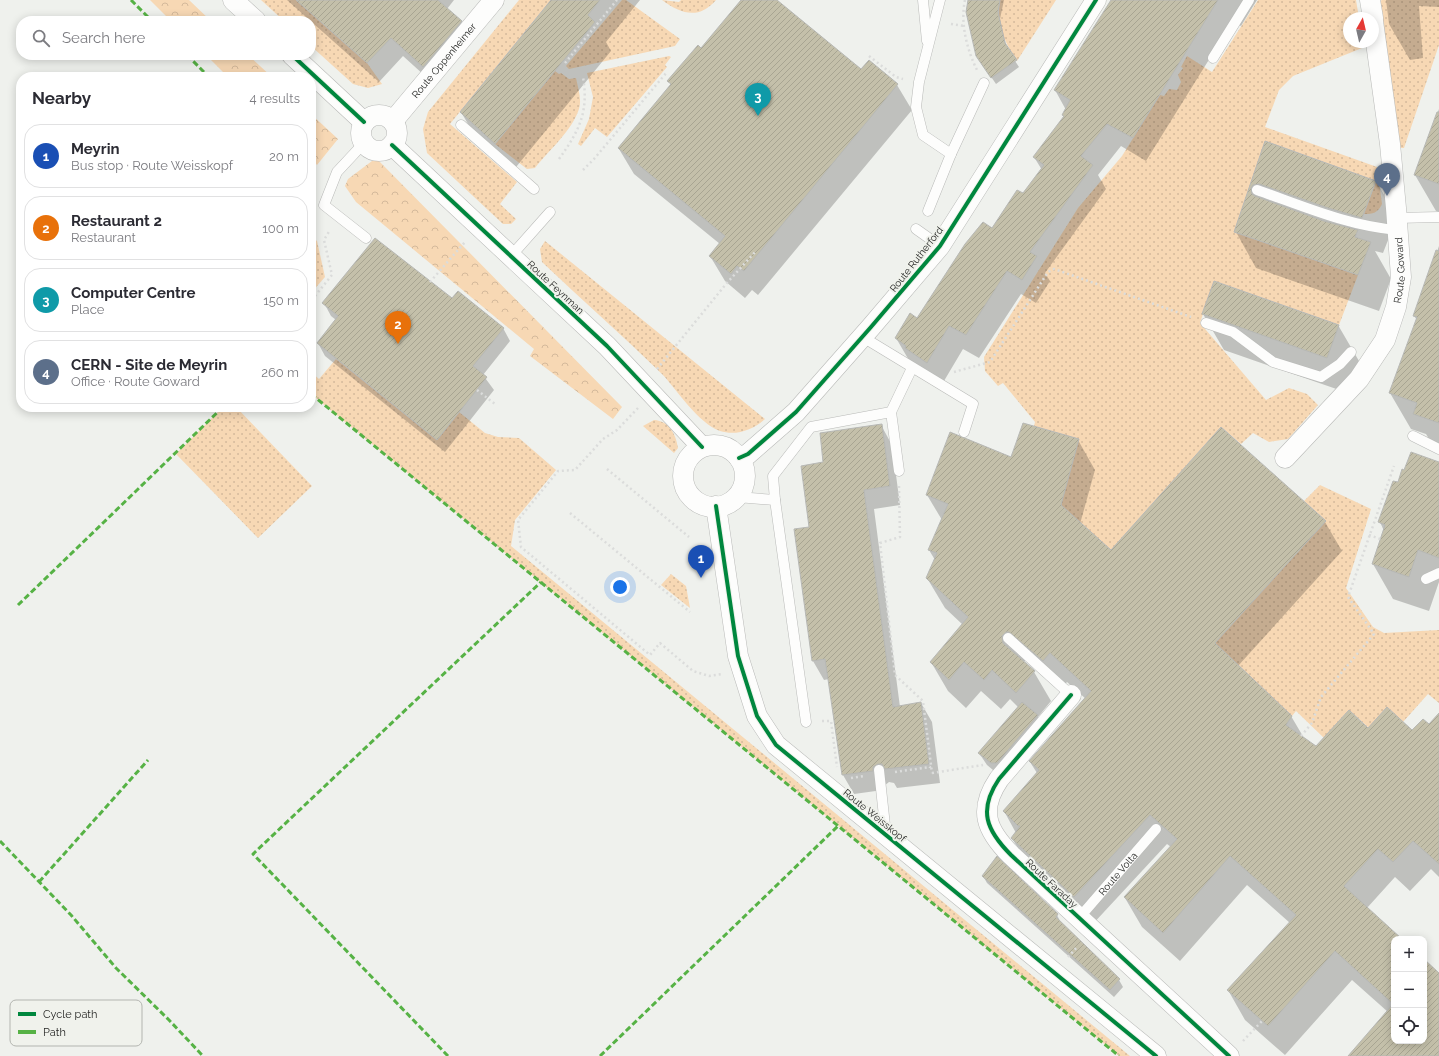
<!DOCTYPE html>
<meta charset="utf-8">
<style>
body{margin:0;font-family:Raleway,sans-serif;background:#f2f2f3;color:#2b2b33}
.controls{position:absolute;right:12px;bottom:12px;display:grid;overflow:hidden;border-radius:8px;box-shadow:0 2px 10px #0003}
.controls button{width:36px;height:36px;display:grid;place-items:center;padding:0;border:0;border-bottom:1px solid #e1e1e2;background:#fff;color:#2b2b33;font:20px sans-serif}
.compass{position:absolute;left:1343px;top:12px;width:36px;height:36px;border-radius:50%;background:#fff;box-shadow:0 2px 10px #0003;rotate:8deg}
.you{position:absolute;left:620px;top:587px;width:14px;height:14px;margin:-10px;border:3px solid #fff;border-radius:50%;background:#1a73e8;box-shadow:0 0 0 6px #1a73e833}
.badge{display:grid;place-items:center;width:26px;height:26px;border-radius:50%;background:#7c3aed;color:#fff;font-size:13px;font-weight:700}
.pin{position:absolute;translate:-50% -33px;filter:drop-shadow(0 1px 2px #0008)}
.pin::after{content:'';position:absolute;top:21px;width:14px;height:12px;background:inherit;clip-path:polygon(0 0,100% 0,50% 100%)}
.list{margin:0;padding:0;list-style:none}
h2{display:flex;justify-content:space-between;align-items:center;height:52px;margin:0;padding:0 16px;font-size:17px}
h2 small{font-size:13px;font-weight:400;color:#7c7c81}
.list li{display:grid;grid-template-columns:26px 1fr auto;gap:12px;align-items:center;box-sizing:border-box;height:64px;margin:0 8px 8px;padding:0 8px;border:1px solid #e1e1e2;border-radius:16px}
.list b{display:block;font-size:15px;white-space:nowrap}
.list p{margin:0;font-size:13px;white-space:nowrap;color:#7c7c81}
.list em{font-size:13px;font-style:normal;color:#7c7c81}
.icon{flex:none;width:22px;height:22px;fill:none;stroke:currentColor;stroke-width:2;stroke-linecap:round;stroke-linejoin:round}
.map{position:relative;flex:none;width:1439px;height:1056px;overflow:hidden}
.search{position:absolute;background:#fff;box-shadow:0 2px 10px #0003;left:16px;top:16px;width:300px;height:44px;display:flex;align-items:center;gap:10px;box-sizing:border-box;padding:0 14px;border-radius:16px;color:#7c7c81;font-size:15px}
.panel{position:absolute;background:#fff;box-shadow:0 2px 10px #0003;left:16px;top:72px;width:300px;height:340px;border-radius:16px}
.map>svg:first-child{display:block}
.grass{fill:url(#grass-dots)}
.forest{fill:url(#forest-crowns)}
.shadow{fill:#0003}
.building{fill:url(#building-hatch);stroke:#b7b8b5}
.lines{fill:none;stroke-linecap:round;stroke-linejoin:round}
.lane-casing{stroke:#b9bab8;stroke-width:11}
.street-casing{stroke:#b9bab8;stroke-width:21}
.path{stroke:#dbdcdb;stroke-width:2.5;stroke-dasharray:2 3;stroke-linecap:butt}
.lane{stroke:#fdfdfc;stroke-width:10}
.street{stroke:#fdfdfc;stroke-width:20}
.quiet{stroke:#56b245;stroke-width:3;stroke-dasharray:6 3;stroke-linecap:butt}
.cycleway-casing{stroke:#f0f2ec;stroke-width:6}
.cycleway{stroke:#00873e;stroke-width:4}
.labels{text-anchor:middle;stroke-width:4;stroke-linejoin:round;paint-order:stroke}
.street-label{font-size:10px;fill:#262725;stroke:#f0f2ec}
.key{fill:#f0f2ec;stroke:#b3b5b0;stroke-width:1}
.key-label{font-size:11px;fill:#262725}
</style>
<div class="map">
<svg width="1439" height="1056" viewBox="0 0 1439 1056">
<defs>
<pattern id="grass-dots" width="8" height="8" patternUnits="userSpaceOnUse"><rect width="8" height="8" fill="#f7d8b4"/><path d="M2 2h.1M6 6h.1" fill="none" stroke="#d4b99b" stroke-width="1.8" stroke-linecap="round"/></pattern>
<pattern id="forest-crowns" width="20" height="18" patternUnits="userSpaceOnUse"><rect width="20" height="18" fill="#f7d8b4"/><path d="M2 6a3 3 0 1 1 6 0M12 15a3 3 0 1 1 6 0" fill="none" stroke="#d4b99b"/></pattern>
<pattern id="building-hatch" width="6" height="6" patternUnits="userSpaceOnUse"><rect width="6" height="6" fill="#c4c0aa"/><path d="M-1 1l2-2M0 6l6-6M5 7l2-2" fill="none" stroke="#a8a592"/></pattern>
</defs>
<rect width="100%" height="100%" fill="#eff1ed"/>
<path class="grass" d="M261,0H296L367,63L382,84L368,88L353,84L311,46V21H284Z
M519,0H551L450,124L517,182L500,204L516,219L511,224H503L427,153L423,129L428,112Z
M622,0H626L680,39L675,46L569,69L566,66Z
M662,0L679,2L681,0H716C699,20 681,14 662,0Z
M1000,0H1056L1017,61C1004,42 996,23 1000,0Z
M1258,0H1356L1359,18H1349V42H1361L1362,48L1293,76L1279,90L1265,127L1377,167L1382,204C1378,213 1373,214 1364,214L1376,181L1265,141L1235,232L1358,275L1339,325L1214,281L1200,323L1266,400L1289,388L1307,394L1318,405L1288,439L1269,442L1253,433L1241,444L1221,427L1111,550L1052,497L1078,439L1034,426L1035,422L1003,383L998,386L985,371L984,357L1078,208L1122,156L1160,95L1164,96L1169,89L1177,90L1181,82L1178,75L1183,68L1181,67L1187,56L1212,72Z
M1382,0H1439V45L1404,148H1400L1380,1Z
M669,56L671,57L665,65L667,67L607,137L595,128L581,146L578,144L589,119L593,97L587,73Z
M555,71L559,74L561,73L569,79L576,78C578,88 582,99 579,109C572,131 549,150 535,168L527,169L495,144Z
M311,236L317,241L325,277L311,293Z
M545,241L765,419C753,430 736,436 720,431C698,423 678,391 662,374C623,336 582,300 542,262L540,249Z
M336,359L437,440L459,412L485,433L498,437L519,438L556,470L515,520L511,546L1130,1056H1119L311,394V372L319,379Z
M223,407H236L312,486L258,538L176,454Z
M654,420C669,421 676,434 678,448L674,453L643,426Z
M1320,485L1371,509L1346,588L1373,627L1384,633L1439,630V703L1428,694L1403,722L1387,707L1369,728L1349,710L1324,738L1296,711L1292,716L1215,643L1326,521L1304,501Z
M671,574L686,586L690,608L661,585Z"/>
<path class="forest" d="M150,0H189L211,21H171Z
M206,55H248L272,77H228Z
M311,114L338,139L317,165L311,158Z
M376,158L622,407L613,419L530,356L534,349L356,202L345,186L348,179Z"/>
<path class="shadow" d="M287,0H454L447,9L461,21L472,41L435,85L403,56L379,82Z
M552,0H640L606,42L611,51L512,172L478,141L461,112Z
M742,0H776L861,71L869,61L897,85L912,110L758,295L752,290L745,298L725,281L710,256L720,244L634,174L619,149L671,85L669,81L701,50Z
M969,0H1004L1000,19L1007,49L1019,67L996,84L981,62Z
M1112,0H1257L1241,26L1233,21L1146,161L1121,146L1098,175L1106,189L1045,273L1050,281L1036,303L1021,294L979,358L963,349L941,386L910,362L896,338L918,319L1023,195L1042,170L1034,157L1065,117L1066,110L1055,90Z
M1386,0H1439V7L1419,6L1423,58L1410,60L1389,24Z
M1439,109V212L1436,211L1415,175Z
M1266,142L1376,181L1397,217L1383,253L1375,251L1391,279L1379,311L1256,268L1236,232Z
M1439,246V450L1435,449L1426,434L1411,429L1390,393L1417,320L1414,316Z
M452,299L503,328L510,341L483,375L494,390L445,452L325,356L318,343L336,320L331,316L324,303Z
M1203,314L1338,325L1359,361L1348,393L1224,350Z
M881,425L892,445L900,505L874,509L900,707L921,703L932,722L940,783L897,788L894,783L889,782L884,786L883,790L854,794L843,775L829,679L824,680L813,661L810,528L824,463Z
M1221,428L1325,522L1342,551L1238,666L1291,716L1304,738L1316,747L1369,729L1412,732L1429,726L1439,715V877L1431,869L1410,891L1395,877L1367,908L1401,939H1394V1041H1424V961L1439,975V1056H1349L1388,1012L1352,980L1285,1055L1245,1020L1228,990L1290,923L1247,885L1180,961L1142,927L1125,898L1171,847L1167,844L1091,926L1029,868L1012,838L1016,833L1004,811L1037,773L1030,762L1086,699L1067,682L1060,690L1027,661H1023L1034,672L1051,701L1038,717L1045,729L999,775L987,765L979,753L1019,708L1010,699L1001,709L981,691L966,708L948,691L931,662L963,625L945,608L927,578L935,560L929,550L942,520L927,495L1012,459L1078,440L1095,470L1080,524L1111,551Z
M1439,463V582L1429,611L1393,599L1373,564L1384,531L1380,522L1405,471Z
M983,876L1057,915L1061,923L1119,980L1123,987L1114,997L987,883Z"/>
<path class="building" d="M296,0H438L462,21L423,67L391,38L367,63Z
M551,0H600L588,15L595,22L495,144L460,112Z
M741,0H777L861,69L869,60L898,84L744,271L737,266L731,274L709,256L725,236L618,148L671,84L667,81L698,45L701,48Z
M968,0H1000L998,12L1005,43L1017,60L991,78L976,56L966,12Z
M1111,0H1218L1133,138L1107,124L1081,156L1093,165L1030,252L1037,256L1022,280L1007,271L966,335L949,326L927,363L905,348L906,346L895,338L910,313L917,318L965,244L983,222L992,228L1017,190L1023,193L1044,165L1033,157L1064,116L1062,115L1070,100L1054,90Z
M1437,112H1439V184L1414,175Z
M1265,141L1376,181L1362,218L1328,208L1259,184L1253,185L1251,188L1252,194L1255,196L1324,221L1358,230L1355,237L1371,242L1358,275L1234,232Z
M375,238L452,298L458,291L504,328L473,366L487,377L437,440L317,343L338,316L322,303Z
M1436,250L1439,251V423L1413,414L1417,403L1389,393L1417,317L1413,316Z
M1214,281L1339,325L1327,358L1202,314Z
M1023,423L1079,439L1061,505L1111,550L1221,427L1326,521L1215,643L1292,716L1286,725L1316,746L1349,710L1368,728L1387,707L1412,730L1423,719L1429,724L1439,713V864L1413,841L1393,862L1378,849L1344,886L1402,939H1394V1041H1424V959L1439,973V1056H1348L1393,1004L1335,951L1268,1026L1227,990L1296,915L1230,856L1163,933L1124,897L1177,839L1150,815L1074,897L1011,838L1020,826H1018L1003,811L1039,770L1029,761L1091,691L1050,653L1043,661L1009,632H1006L1002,636L1003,643L1035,671L1016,693L992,670L984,680L964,662L949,680L930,662L968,617L926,578L937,553L928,550L948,504L926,495L950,432L1011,457Z
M882,424L890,486L864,490L893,707L921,702L929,764L885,769L882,764H878L873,767V771L842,775L825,659L812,661L794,529L809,527L801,466L823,462L820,433Z
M1411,452L1439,462V558L1418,550L1409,577L1372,564L1385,525L1378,522L1393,481L1398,482L1402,469L1404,470Z
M1022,702L1038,715L997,763H991L978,753Z
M997,856L1058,914L1056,917L1120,979L1110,990L982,876Z"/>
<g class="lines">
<defs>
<g id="lane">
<path d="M923,0L927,41"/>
<path d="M940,0L919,82L916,107L923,135L951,154"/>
<path d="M1213,58L1249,0"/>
<path d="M461,125L534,189"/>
<path d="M364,143L337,172L324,205L366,238"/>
<path d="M1257,190C1303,206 1348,226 1397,230"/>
<path d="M928,211L951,154L984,83"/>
<path d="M1396,218L1439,217"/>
<path d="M916,229L940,246"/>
<path d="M511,256L550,212"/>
<path d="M1206,323L1233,332L1273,362L1321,377L1340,364L1351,352"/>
<path d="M861,336L973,404L964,432"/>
<path d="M891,412L899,471"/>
<path d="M1413,436L1439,449"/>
<path d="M737,497L775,500L806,722"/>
<path d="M775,500L773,476L811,427L891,412L912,368"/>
<path d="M1426,579L1439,573"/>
<path d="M1008,638L1071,695"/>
<path d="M879,770L886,835"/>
<path id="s1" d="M1079,918L1156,829"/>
</g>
<g id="street">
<path d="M233,0L256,21"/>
<path d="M1370,0L1373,18"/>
<path d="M292,55L364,122"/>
<circle cx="379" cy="133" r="18"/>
<path id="s2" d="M393,121L494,0"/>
<path d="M392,145L607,346L702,447"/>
<circle cx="714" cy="476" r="31"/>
<path d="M739,458L748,454L796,412L871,327L940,246L1096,0"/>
<path id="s3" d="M1285,458L1359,379L1385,340L1396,307L1401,277L1396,208L1390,144L1373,21"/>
<path d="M716,506L738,656L757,716L776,745L1156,1056"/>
<path d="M1071,695L999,779C978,810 986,830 1011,855L1229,1056"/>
</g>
</defs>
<use href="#lane" class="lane-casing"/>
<use href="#street" class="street-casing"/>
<path class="path" d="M965,0C960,23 967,50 977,70
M951,24L964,26
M869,56L896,77L903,79
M565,63L617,0
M559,159C579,131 589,112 583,77
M583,170L594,159L667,72
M430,282L465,242
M315,296L332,275L324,240L330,230
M657,369L726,284L756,251
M954,372L990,362L1048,272L1054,269L1191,317
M477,390L495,404
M638,408L617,430L603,439L575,470L558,471L518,520L521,547L650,655L660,643L693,671L709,676L723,674
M607,469L689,537
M899,486L900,537L880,543L895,675L923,701L932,773
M570,513L690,612
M1369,535L1383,540
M822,721H831L837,767
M1301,736L1312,723L1321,697L1374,634L1348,597L1394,466
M895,772L930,767V768
M932,773L983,765
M851,778L864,776
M1068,957L1078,946
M1243,1041L1262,1021"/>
<use href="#lane" class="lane"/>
<use href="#street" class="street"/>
<path class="quiet" d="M131,0L152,21
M187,55L209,77
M311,394L1119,1056
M18,605L223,407
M0,841L71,915L116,968L169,1020L203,1056
M39,882L148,760
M448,1056L253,854L541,582
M600,1056L838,826"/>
<defs>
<path id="cycleway" d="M292,55L364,122
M392,145L607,346L702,447
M739,458L748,454L796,412L871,327L940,246L1096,0
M716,506L738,656L757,716L776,745L1156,1056
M1071,695L999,779C978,810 986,830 1011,855L1229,1056"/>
</defs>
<use href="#cycleway" class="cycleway-casing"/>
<use href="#cycleway" class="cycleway"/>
</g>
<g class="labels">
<g class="street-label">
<text dy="4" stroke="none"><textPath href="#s2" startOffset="79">Route Oppenheimer</textPath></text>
<text transform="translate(916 259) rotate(-52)" y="4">Route Rutherford</text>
<text dy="4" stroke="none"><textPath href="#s3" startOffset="227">Route Goward</textPath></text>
<text transform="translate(556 287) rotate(43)" y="4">Route Feynman</text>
<text transform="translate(875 815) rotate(39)" y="4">Route Weisskopf</text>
<text dy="4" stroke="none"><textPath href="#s1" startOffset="59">Route Volta</textPath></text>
<text transform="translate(1052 883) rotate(43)" y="4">Route Faraday</text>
</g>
</g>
<rect x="10" y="1000" width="132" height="46" rx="6" class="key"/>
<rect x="18" y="1012" width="18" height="4" fill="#00873e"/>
<rect x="18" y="1030" width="18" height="4" fill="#56b245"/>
<g class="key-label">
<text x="43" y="1018">Cycle path</text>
<text x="43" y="1036">Path</text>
</g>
</svg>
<div class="controls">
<button>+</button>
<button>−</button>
<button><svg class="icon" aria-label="locate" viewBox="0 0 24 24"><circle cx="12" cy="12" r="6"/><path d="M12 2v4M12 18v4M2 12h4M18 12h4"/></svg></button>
</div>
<svg class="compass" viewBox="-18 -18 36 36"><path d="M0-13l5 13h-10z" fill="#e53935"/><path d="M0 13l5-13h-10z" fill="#7c7c81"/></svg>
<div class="you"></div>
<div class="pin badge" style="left:701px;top:578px;background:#1a4fb4">1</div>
<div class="pin badge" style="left:398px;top:344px;background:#e8710a">2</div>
<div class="pin badge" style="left:758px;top:116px;background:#0f9aa8">3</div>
<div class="pin badge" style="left:1387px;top:196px;background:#5c6f8a">4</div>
<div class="search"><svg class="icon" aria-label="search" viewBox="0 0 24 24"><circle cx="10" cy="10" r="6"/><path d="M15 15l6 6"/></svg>Search here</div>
<section class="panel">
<h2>Nearby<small>4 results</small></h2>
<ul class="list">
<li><span class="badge" style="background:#1a4fb4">1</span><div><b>Meyrin</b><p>Bus stop · Route Weisskopf</p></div><em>20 m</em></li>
<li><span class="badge" style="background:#e8710a">2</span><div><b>Restaurant 2</b><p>Restaurant</p></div><em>100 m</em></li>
<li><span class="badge" style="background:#0f9aa8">3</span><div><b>Computer Centre</b><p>Place</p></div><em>150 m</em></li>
<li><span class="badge" style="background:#5c6f8a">4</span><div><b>CERN - Site de Meyrin</b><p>Office · Route Goward</p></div><em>260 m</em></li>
</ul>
</section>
</div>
